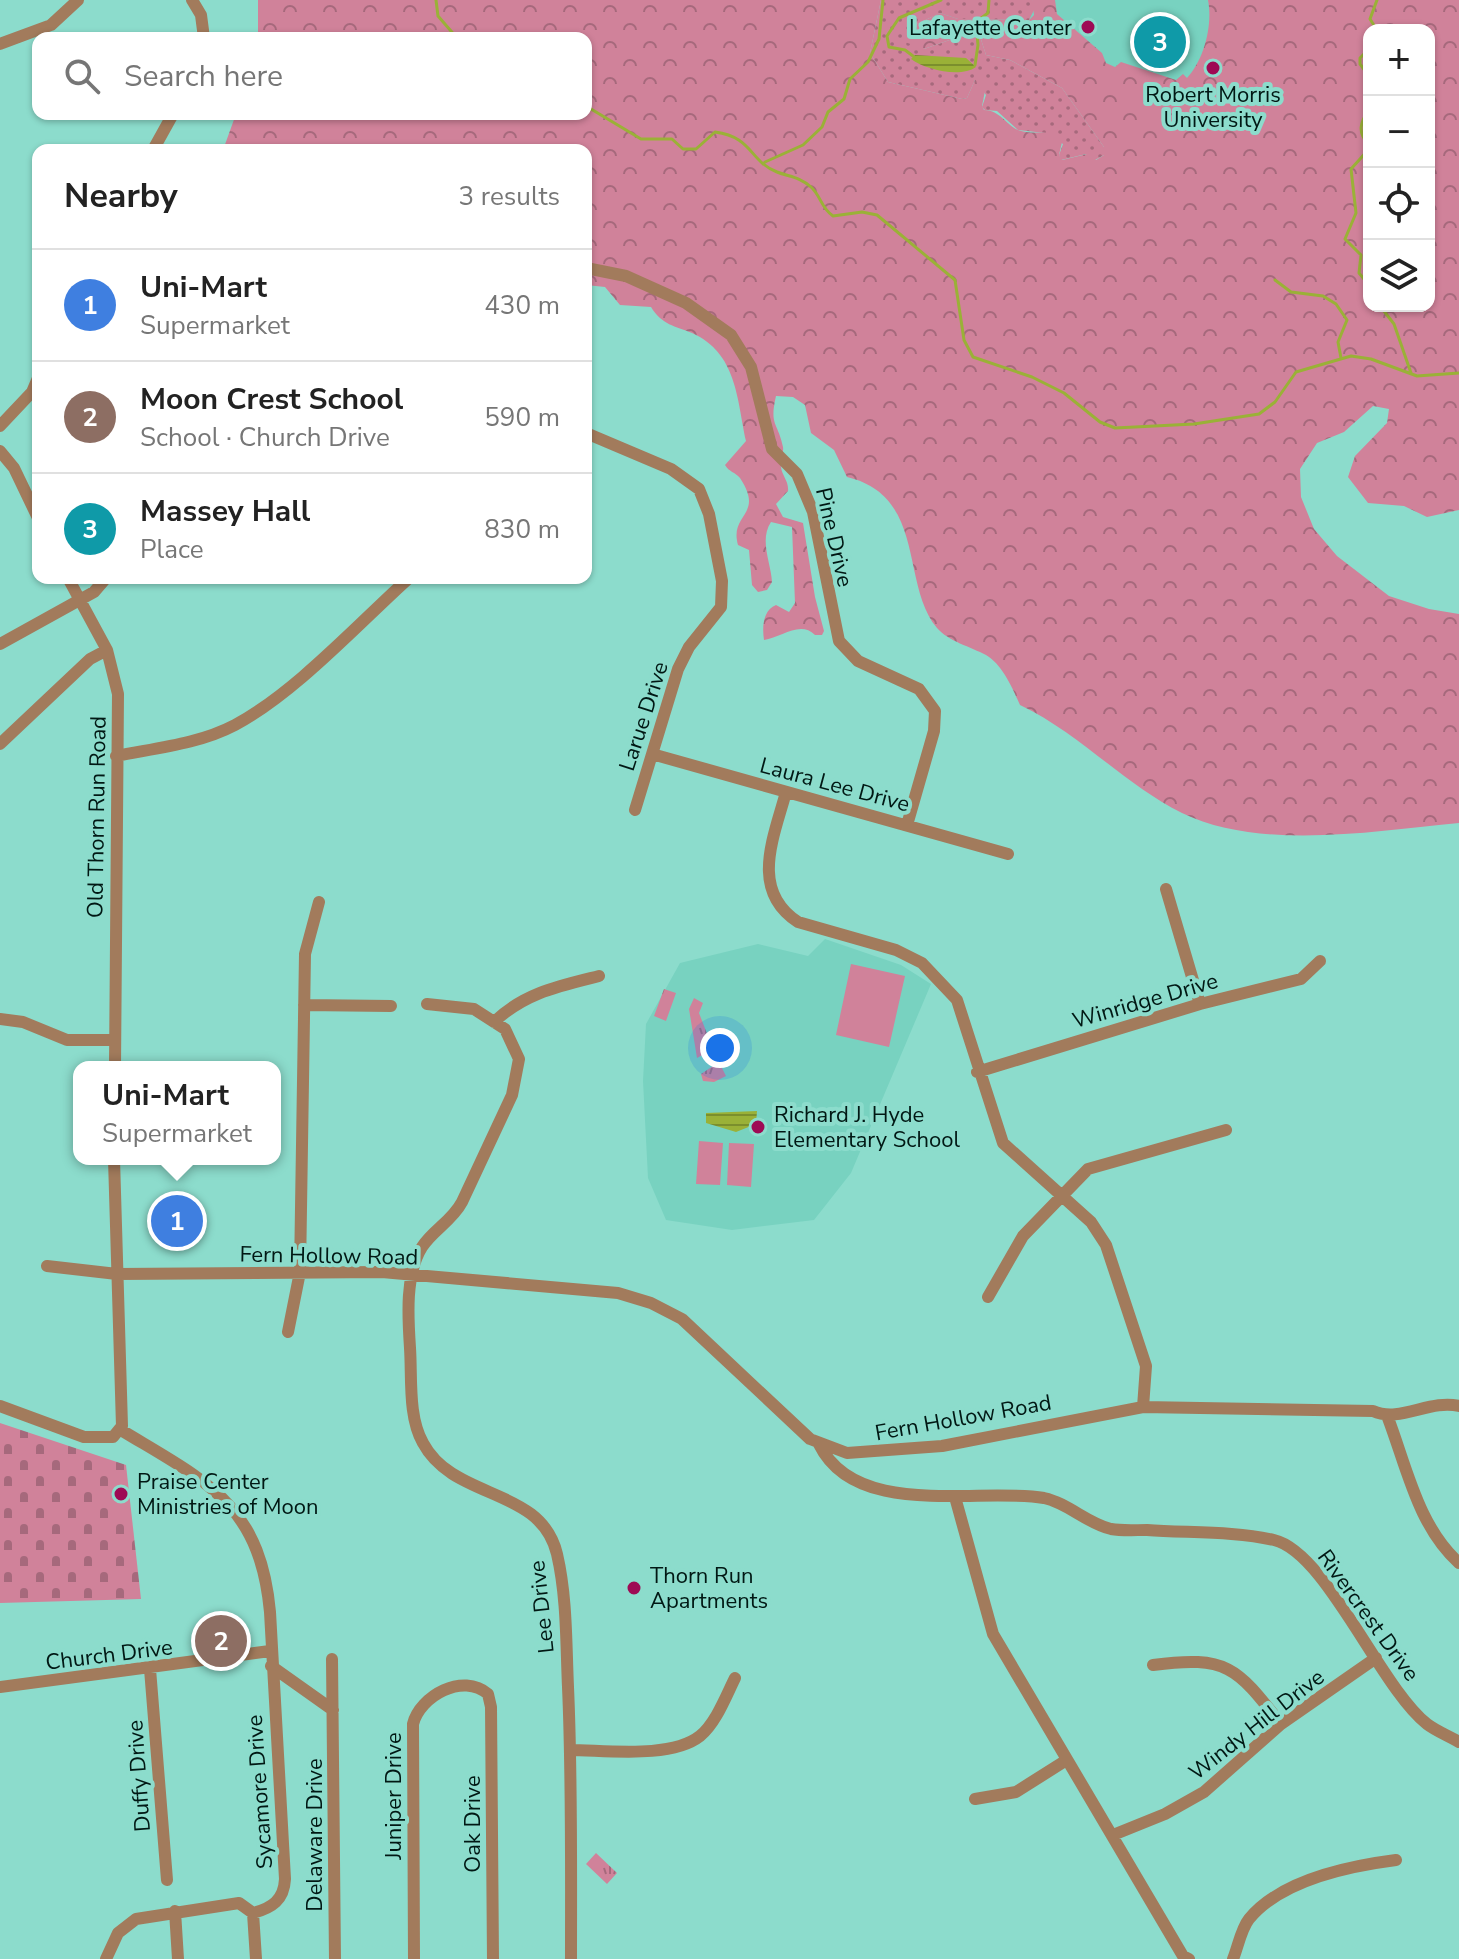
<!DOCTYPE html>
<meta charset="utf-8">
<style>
body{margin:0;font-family:"Nunito Sans",sans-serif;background:#f2f2f2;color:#222}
.controls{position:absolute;right:24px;top:24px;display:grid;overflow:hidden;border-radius:16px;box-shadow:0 2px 6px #0004}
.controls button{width:72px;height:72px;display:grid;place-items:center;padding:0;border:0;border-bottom:2px solid #e0e0e0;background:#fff;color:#222;font:40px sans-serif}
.you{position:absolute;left:720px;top:1048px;width:28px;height:28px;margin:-20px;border:6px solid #fff;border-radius:50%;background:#1a73e8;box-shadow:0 0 0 12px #1a73e833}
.badge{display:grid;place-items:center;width:52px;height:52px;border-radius:50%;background:#0f766e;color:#fff;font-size:26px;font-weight:700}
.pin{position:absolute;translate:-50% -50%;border:4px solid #fff;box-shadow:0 2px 8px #0006}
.popup{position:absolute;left:73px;top:1061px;width:208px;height:104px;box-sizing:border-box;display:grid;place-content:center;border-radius:16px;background:#fff;filter:drop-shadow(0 2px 6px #0005);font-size:26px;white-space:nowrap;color:#767676}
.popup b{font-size:30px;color:#222}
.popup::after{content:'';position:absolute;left:50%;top:100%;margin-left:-16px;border:16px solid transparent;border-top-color:#fff}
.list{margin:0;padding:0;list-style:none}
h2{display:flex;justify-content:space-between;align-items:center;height:104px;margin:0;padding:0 32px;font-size:34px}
h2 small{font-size:26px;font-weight:400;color:#767676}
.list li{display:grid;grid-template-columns:52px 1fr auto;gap:24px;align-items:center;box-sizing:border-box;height:112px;padding:0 32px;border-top:2px solid #e0e0e0}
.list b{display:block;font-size:30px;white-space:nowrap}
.list p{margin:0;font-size:26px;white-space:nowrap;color:#767676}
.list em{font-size:26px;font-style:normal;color:#767676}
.icon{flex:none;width:44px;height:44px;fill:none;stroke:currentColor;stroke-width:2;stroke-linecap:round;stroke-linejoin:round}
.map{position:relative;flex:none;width:1459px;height:1959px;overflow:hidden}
.search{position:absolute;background:#fff;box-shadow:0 2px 6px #0004;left:32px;top:32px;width:560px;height:88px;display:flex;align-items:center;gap:20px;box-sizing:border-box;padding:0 28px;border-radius:16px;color:#767676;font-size:30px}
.panel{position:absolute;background:#fff;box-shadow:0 2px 6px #0004;left:32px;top:144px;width:560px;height:440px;border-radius:16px}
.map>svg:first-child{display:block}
.built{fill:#78d2c0}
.grass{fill:url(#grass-dots)}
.forest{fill:url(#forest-crowns);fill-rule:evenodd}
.cemetery{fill:url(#cemetery-stones)}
.park{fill:url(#park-tufts)}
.garden{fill:#d0829a}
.water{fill:url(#water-rules)}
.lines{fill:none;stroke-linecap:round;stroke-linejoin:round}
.stream{stroke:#9ab137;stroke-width:3}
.minor{stroke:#a27b5c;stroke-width:12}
.poi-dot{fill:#9e0a54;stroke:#8cdccc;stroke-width:3}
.labels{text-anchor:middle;stroke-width:8;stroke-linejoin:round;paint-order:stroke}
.poi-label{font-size:22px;fill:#011814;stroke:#8cdccc;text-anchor:start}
.street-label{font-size:22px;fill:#011814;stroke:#8cdccc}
</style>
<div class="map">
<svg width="1459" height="1959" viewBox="0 0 1459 1959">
<defs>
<pattern id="grass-dots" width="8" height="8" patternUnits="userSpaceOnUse" patternTransform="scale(2)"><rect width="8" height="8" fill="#d0829a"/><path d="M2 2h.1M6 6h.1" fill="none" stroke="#a6697c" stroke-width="1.8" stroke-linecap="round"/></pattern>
<pattern id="forest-crowns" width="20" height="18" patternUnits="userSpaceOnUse" patternTransform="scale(2)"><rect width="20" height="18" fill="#d0829a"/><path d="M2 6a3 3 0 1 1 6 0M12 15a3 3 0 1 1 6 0" fill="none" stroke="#a6697c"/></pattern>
<pattern id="cemetery-stones" width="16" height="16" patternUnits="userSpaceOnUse" patternTransform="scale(2)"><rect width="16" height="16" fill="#d0829a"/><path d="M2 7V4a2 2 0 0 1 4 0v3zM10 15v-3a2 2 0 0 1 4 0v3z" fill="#a6697c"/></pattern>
<pattern id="park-tufts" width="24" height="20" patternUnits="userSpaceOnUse" patternTransform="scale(2)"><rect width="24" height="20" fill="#d0829a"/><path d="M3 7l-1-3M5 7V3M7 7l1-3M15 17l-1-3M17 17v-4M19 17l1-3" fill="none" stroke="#a6697c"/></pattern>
<pattern id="water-rules" width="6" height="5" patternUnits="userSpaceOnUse" patternTransform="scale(2)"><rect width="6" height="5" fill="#9ab137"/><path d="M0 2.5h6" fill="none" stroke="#7b8f2d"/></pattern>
</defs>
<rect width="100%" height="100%" fill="#8cdccc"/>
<path class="built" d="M889,0H1459L1429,30H1369L1152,107Z
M825,939L901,965L931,984L851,1173L814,1220L732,1230L666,1220L648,1178L643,1081L646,1024L680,963L758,944L808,956Z"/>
<path class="grass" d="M881,0H1032L1036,6L1029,20L958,19L940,13L913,26L924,49L978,30L986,55L1010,60L1062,88L1104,147V155L1095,160L1086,154L1061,160L1059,155L1063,144L1045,133L1018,130L997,111L985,110L982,107L986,95L975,80L967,98L962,99L888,82L870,53Z"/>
<path class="forest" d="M258,0H881L870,53L888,82L962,99L967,98L975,80L983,77L987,81L982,106L984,110C1001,111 1004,123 1018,130C1032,136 1050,128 1063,138L1059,155L1062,160L1087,154L1096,160L1104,155V147L1062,88L1010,60L986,55L978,30L924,49L905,42L913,26L940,13L958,19L1029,20L1034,15L1032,0H1055L1057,14L1102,53L1106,63L1115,67L1121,62L1176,80L1183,74L1187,78C1204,60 1213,25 1208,0H1459V510L1427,517L1404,506L1368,503L1348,477L1355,456L1387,423L1389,409L1373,406L1344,432L1317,443L1300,469L1301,497L1314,529L1337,556L1389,596L1429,609L1459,614V823C1375,831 1260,851 1182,813C1124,784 1079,733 1020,705C1013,689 1002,664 986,655C971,647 948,641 937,628C900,584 927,496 847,477L834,450L811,433L805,405L793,397L776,396C769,426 778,422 783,447C784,453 780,461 781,467C782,476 789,481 788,491L776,504L783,517L803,523L815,597L824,631L822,635H815C800,620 781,638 764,640C762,627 763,610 776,605L789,612L795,603L792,527L771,522C759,540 771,563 772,582L767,590L758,592L752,585L749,550L738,545C729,513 765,516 740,478C735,472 729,472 725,465L746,441C737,399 737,353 692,333C675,326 662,325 651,307L620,305L605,287L586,285V150H223L236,114H586V38H258ZM1369,30H1429V306H1369Z"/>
<path class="cemetery" d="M0,1423L126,1465L141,1599L0,1603Z"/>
<path class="park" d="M664,989L676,993L666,1021L654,1016Z
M694,998L703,1003L699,1013L713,1049L697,1058L689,1009Z
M719,1062L726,1076L714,1082L703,1081L701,1074Z
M596,1853L617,1873L607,1884L586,1864Z"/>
<path class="garden" d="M851,964L905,976L889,1047L836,1035Z
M699,1141L723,1143L720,1185L696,1184Z
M729,1143L754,1144L751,1187L727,1185Z"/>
<path class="water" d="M915,55L966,58L976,67C961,78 926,70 911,59Z
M757,1111L756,1124L736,1132L706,1123V1113Z"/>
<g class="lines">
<path class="stream" d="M436,0L438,16L457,38
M1377,30L1370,19L1377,0
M1369,49L1360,58V64L1369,76
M913,56L905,50L889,47L887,36L899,18L941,0
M975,65L978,45L976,22L988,13L989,0
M586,106L641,139H672L683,149H696L715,132C753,137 749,161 777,172C790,177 800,177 811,187C821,196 821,208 833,216L862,212L877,215L955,280L964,340L973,357L1032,377L1064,393L1100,422L1115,428L1194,424L1259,414L1275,402L1296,372L1351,356L1371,359L1417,376L1459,373
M1369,109C1360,123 1357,132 1369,145
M1369,149L1351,169L1356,213L1345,239L1361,255L1359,273L1369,285
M765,162L803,145L822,127L828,112L844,99L850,79L868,62L879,39L883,0
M1275,280L1291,292L1323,296L1336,304L1347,320L1338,342L1341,358
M1380,306L1394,324L1411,373"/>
<path class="minor" d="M192,0L201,15L204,38
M0,44L51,25L78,0
M153,150L173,114
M586,268L626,276L686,303L731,335L751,367L772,449L797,474L813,512L839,641L858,661L919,689L935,711L934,731L907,825
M0,426L32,392L38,378
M586,433L671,469L699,489L709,514L722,581L721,607L689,647L678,669L635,810
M0,451L14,468L38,518
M68,578L107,650L118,694L115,1067
M0,644L94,592L106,578
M0,744L90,659L107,650
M652,754L1008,854
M116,756C156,748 199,744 235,725C295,693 358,624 409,578
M786,792C774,837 749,890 798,922L896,950L922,963L957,1000L1003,1143L1091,1222L1106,1245L1146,1366L1143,1407
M1166,889L1200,1004
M427,1004L474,1009L505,1029L519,1059L512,1095L462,1202C452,1221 433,1230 422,1247C405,1274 408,1318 410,1348C412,1378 408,1417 423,1443C454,1501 541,1486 557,1554C567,1597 566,1643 568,1687C572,1777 571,1868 571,1959
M304,1005L391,1006
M0,1019L23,1022L67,1040H115
M494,1022C524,993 559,986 599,976
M977,1072L1200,1004L1301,979L1320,961
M47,1266L117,1274L382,1272L618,1293L651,1303L682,1319L810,1439L847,1453L942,1446L1143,1407L1373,1411C1400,1423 1430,1399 1459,1406
M988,1297L1023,1236L1088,1169L1226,1130
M288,1332L300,1272L305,954L319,902
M0,1406L84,1437H113L122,1426L114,1159
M1388,1418C1407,1468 1418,1526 1459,1563
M121,1430C205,1481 260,1503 270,1612L285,1879C284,1900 272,1908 253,1913
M819,1444C856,1520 979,1487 1044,1498C1068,1503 1088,1524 1111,1529C1122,1531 1135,1530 1147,1530C1189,1533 1234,1531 1274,1540C1326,1552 1380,1687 1427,1724C1436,1731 1449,1736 1459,1742
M955,1497L993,1634L1183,1956L1189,1959
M332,1659L335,1959
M1153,1665C1228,1655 1237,1668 1281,1724
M271,1666L333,1710
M150,1669L167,1880
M0,1687L270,1651
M570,1750C605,1750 671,1759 700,1736C716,1723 726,1696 735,1678
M975,1799L1016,1792L1065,1761
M1113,1835L1165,1814L1204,1792L1281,1724L1376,1658
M175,1911L178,1959
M106,1959L118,1933L136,1919L239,1903L253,1913L256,1959
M414,1959L413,1724C420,1696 463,1672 488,1694L491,1707L493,1959
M1233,1959C1238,1947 1241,1929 1249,1919C1281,1880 1349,1866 1396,1860"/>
</g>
<g class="poi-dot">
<circle cx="1088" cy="27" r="8"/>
<circle cx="1213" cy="68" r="8"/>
<circle cx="758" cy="1127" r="8"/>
<circle cx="121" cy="1494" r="8"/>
<circle cx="634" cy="1588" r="8"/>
</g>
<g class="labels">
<g class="poi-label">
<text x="1072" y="35" text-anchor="end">Lafayette Center</text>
<text x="1213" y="102" text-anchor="middle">Robert Morris<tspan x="1213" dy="25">University</tspan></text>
<text x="774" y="1122">Richard J. Hyde<tspan x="774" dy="25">Elementary School</tspan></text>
<text x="137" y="1489">Praise Center<tspan x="137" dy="25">Ministries of Moon</tspan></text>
<text x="650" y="1583">Thorn Run<tspan x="650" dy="25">Apartments</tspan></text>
</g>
<g class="street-label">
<text transform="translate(835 537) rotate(77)" y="8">Pine Drive</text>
<text transform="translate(643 716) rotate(-72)" y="8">Larue Drive</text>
<text transform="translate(835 784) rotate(15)" y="8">Laura Lee Drive</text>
<text transform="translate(96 817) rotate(-89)" y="8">Old Thorn Run Road</text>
<text transform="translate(1145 1000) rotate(-16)" y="8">Winridge Drive</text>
<text transform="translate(329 1255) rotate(1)" y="8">Fern Hollow Road</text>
<text transform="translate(963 1417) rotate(-10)" y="8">Fern Hollow Road</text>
<text transform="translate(541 1607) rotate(-96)" y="8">Lee Drive</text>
<text transform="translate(1369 1615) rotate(54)" y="8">Rivercrest Drive</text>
<text transform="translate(109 1654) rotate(-7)" y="8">Church Drive</text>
<text transform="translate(1256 1724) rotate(-38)" y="8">Windy Hill Drive</text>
<text transform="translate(138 1776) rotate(-94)" y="8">Duffy Drive</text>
<text transform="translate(259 1792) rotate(-94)" y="8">Sycamore Drive</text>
<text transform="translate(393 1796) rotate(-90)" y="8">Juniper Drive</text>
<text transform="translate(472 1824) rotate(-90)" y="8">Oak Drive</text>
<text transform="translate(314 1835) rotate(-90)" y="8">Delaware Drive</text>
</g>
</g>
</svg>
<div class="controls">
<button>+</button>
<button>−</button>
<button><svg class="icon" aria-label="locate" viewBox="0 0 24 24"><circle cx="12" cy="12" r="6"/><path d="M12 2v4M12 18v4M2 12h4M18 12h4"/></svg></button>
<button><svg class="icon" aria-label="layers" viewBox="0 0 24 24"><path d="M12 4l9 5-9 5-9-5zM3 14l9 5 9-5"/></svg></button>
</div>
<div class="you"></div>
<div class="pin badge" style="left:177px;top:1221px;background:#3f7fe0">1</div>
<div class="popup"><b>Uni-Mart</b>Supermarket</div>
<div class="pin badge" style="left:221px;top:1641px;background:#8d6e63">2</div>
<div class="pin badge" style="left:1160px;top:42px;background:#0f9aa8">3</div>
<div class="search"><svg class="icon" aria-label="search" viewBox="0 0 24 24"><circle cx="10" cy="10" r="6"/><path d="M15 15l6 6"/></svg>Search here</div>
<section class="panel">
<h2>Nearby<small>3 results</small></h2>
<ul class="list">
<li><span class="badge" style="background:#3f7fe0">1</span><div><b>Uni-Mart</b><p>Supermarket</p></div><em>430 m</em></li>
<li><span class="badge" style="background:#8d6e63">2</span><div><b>Moon Crest School</b><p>School · Church Drive</p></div><em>590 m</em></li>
<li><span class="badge" style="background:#0f9aa8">3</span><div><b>Massey Hall</b><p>Place</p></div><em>830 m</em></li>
</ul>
</section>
</div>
